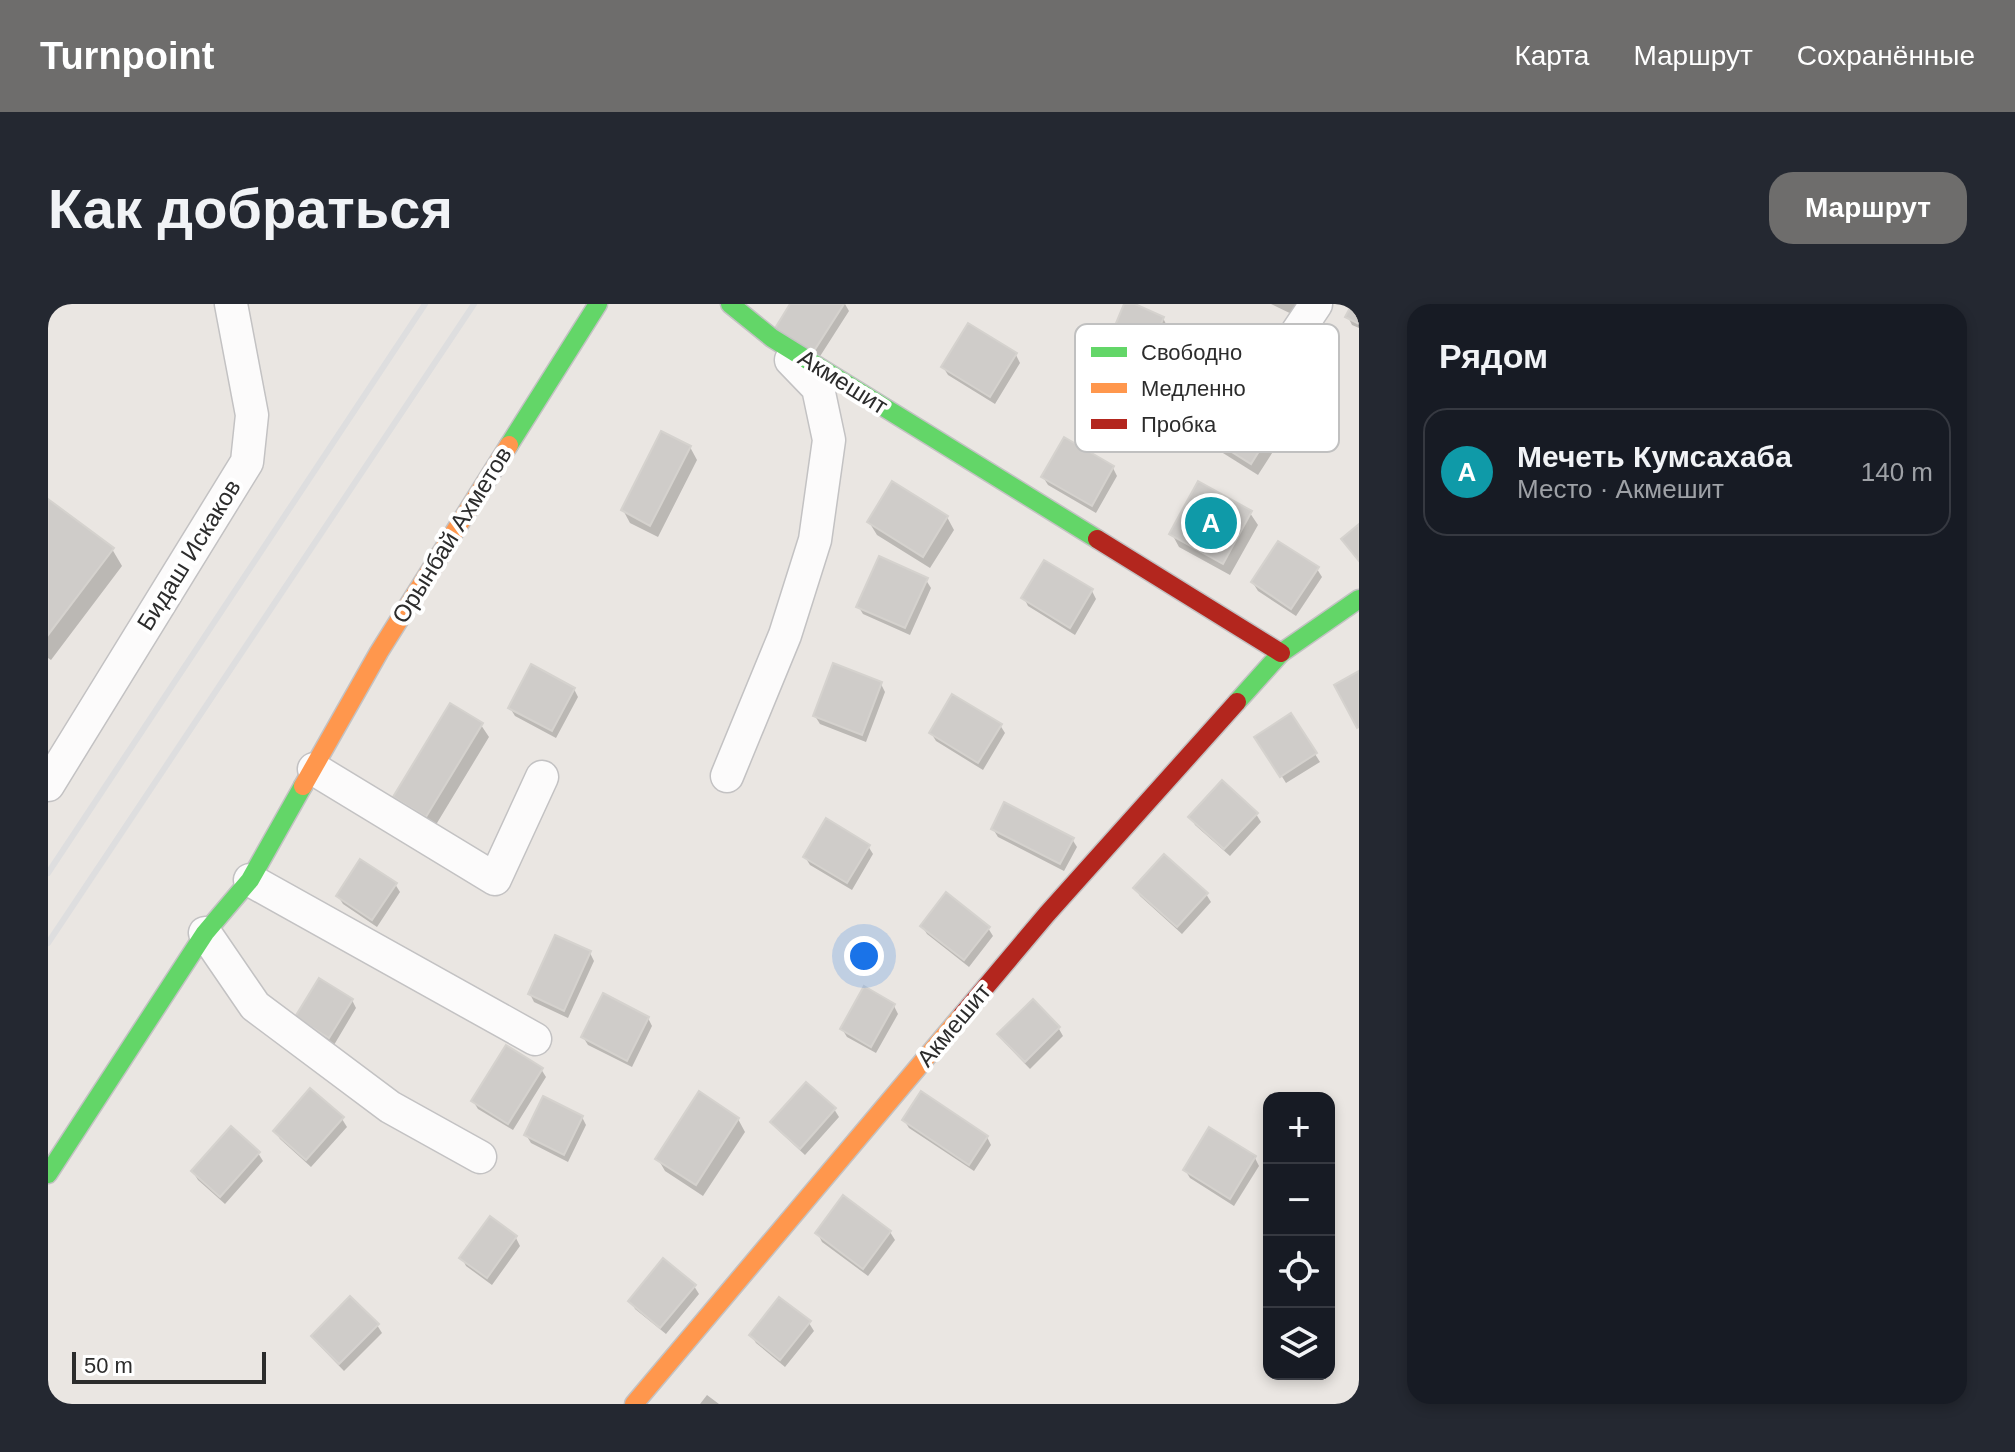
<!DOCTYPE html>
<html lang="ru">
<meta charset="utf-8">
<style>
body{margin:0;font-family:Helvetica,sans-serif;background:#242831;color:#f1f3f6}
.controls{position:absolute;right:24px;bottom:24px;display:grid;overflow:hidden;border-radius:16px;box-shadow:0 4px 12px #0003}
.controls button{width:72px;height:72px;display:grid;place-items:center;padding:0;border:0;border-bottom:2px solid #363941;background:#171b24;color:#f1f3f6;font:40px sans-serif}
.scale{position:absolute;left:24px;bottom:20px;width:194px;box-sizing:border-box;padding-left:8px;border:4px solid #2c2c2c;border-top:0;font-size:22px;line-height:28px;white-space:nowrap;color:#2c2c2c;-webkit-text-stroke:6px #fff;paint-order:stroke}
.you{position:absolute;left:816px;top:652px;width:28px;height:28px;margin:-20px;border:6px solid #fff;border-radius:50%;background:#1a73e8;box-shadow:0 0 0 12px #1a73e833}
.badge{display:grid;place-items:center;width:52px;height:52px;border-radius:50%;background:#6e6d6c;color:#fff;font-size:26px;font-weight:700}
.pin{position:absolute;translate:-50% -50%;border:4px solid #fff;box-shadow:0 2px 8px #0006}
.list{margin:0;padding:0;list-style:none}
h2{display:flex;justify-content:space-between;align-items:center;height:104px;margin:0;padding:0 32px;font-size:34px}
h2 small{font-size:26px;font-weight:400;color:#9ea1a6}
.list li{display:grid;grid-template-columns:52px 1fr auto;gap:24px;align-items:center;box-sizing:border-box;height:128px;margin:0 16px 16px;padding:0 16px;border:2px solid #363941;border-radius:24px}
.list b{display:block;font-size:30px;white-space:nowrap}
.list p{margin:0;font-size:26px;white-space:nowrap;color:#9ea1a6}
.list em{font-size:26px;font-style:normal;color:#9ea1a6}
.icon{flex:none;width:44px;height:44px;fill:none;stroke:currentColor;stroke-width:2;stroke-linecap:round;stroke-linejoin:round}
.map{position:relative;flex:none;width:1311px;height:1100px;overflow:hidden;border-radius:24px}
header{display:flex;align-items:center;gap:48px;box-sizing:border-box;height:112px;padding:0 40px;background:#6e6d6c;color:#fff}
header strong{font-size:38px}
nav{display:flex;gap:44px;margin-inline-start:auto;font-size:28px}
.intro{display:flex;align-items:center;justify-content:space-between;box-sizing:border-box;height:192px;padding:0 48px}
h1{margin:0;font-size:56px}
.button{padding:20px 36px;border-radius:24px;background:#6e6d6c;color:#fff;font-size:28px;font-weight:700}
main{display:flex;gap:48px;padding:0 48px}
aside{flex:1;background:#171b24;border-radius:24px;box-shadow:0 4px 12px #0003}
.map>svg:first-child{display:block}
.shadow{fill:#0003}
.building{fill:#cfccc9;stroke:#d5d2ce;stroke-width:2}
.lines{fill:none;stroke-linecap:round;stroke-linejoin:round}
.street-casing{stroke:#c3c2c3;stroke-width:35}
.fast-casing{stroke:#c3c2c3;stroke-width:21}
.slow-casing{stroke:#c3c2c3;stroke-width:21}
.jam-casing{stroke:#c3c2c3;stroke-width:21}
.street{stroke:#fcfbfb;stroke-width:32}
.fast{stroke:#63d668;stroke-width:18}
.slow{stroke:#ff974d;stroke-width:18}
.jam{stroke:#b3261e;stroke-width:18}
.rail{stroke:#dededf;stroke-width:6}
.labels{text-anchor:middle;stroke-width:8;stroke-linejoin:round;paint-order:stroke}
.street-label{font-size:24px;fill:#2c2c2c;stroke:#fff}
.key{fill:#fff;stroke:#c0c0c0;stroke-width:2}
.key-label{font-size:22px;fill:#2c2c2c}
</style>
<header>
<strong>Turnpoint</strong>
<nav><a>Карта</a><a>Маршрут</a><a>Сохранённые</a></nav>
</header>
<div class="intro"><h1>Как добраться</h1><a class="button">Маршрут</a></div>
<main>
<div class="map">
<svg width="1311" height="1100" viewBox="0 0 1311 1100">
<rect width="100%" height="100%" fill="#eae6e2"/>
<path class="shadow" d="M744,0H797L801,7L769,57Z
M1079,0L1115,14L1119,22L1103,59L1068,44L1063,36Z
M1223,0H1261L1254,15Z
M1307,0H1311V24L1304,21L1300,13Z
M968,51L972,59L947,100L900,71L895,63Z
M1230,116L1237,129L1210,171L1159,139L1152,126Z
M642,143L649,156L610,233L582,219L575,206Z
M1065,164L1069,172L1048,209L1000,181L995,173Z
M0,197L64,245L74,262L3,356L0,354Z
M1202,209L1210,221L1182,271L1131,243L1124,230Z
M899,213L906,226L882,264L829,231L821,218Z
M1269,265L1274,273L1248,312L1210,287L1205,279Z
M878,276L883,284L862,331L815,310L810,302Z
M1044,287L1048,295L1027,331L980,302L976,294Z
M833,380L837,388L818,438L772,420L767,412Z
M526,385L530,393L508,434L467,412L462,404Z
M1243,412L1272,458L1238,479L1209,433Z
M433,421L441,433L386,524L355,506L348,493Z
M952,421L957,429L935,466L888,437L883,429Z
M1208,510L1213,518L1182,552L1147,521L1143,513Z
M945,525L1024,535L1029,543L1016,567L950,533Z
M820,542L825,550L804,586L762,561L757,553Z
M347,580L352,588L329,623L295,600L290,592Z
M1087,584L1158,590L1163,598L1134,630L1092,592Z
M874,622L940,624L945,632L921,663L879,630Z
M542,649L546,657L520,714L486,698L482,690Z
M304,696L308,704L286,741L254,721L249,713Z
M985,698L1011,725L1015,732L982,765L956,738L952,730Z
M846,702L850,710L828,749L799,733L794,725Z
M600,714L604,722L584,763L540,741L535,733Z
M493,765L498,773L465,826L430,805L425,797Z
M786,805L791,813L757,851L730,826L725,818Z
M534,813L538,821L520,858L483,839L478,831Z
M294,815L299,823L263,863L232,835L227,827Z
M690,815L697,828L655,892L617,867L610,855Z
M856,816L939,833L943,841L926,867L861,824Z
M210,849L215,857L177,900L150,876L145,868Z
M1207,854L1211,862L1186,902L1142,874L1137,866Z
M796,894L842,928L847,936L820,972L774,938L770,930Z
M468,934L472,942L444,981L418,962L414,954Z
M646,982L651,990L618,1030L587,1005L583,997Z
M761,1019L766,1027L737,1063L708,1039L703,1031Z
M329,1021L334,1029L296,1067L270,1040L265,1032Z
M659,1091L671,1100H652Z"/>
<path class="building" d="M742,0H796L764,50L726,26Z
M1076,0H1087L1116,13L1099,52L1061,36Z
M1304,0H1311V20L1297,13Z
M920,19L969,49L942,93L893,63Z
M1178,81L1231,115L1203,160L1149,126Z
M613,127L643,142L602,222L573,206Z
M1016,133L1066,162L1044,202L993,173Z
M844,177L900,212L875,253L819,218Z
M1150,177L1204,207L1175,260L1121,230Z
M0,195L66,244L0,331Z
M1311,220V257L1293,235Z
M1230,237L1271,263L1243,305L1203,278Z
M831,252L880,274L857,324L808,303Z
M996,256L1045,285L1022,324L973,294Z
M785,359L834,378L814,431L765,412Z
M483,360L527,384L504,427L460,404Z
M1311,367V423L1309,424L1286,381Z
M904,390L954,420L930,459L881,429Z
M402,399L435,419L378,513L345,493Z
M1243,409L1269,449L1232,473L1206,433Z
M1174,476L1210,509L1176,545L1140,513Z
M956,498L1026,534L1012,560L943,525Z
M778,514L822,541L799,579L755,553Z
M1116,550L1160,589L1129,623L1085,584Z
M312,555L349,579L324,616L288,592Z
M898,588L942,623L916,656L872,622Z
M507,631L543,647L516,707L480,690Z
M271,674L305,695L281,734L247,713Z
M816,682L847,700L823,743L792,725Z
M555,689L601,713L579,757L533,733Z
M985,695L1012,723L977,758L949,730Z
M458,741L495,764L460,820L423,797Z
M758,778L788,804L752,845L722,818Z
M262,784L296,813L258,856L225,827Z
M651,787L691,814L648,881L607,855Z
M873,787L940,832L921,861L854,816Z
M495,792L535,812L516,851L476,831Z
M183,822L212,848L172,893L143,867Z
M1161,823L1208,852L1182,895L1135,866Z
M795,891L843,927L815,965L767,929Z
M442,912L469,932L439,974L411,954Z
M615,954L648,981L612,1024L580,997Z
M302,992L331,1020L291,1060L263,1032Z
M731,993L763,1017L732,1056L701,1031Z"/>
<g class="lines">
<defs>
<path id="street" d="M1244,36L1268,0
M266,465L447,575L494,473
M679,472L737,331L767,236L781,136L770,84L743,56
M0,481L199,158L204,111L183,0
M202,576L487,735
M157,629L207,702L342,803L432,853"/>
<path id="fast" d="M682,0L724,34L1049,235
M461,141L550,0
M1189,398L1233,349L1311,295
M0,870L157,629L202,576L255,482"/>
<path id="slow" d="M255,482L331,348L461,141
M586,1100L914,711"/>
<path id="jam" d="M1049,235L1233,349
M914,711L999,610L1189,398"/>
</defs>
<use href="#street" class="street-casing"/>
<use href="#fast" class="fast-casing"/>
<use href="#slow" class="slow-casing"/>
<use href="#jam" class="jam-casing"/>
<use href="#street" class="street"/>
<use href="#fast" class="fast"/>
<use href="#slow" class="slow"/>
<use href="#jam" class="jam"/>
<path class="rail" d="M0,569L377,0
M0,639L426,0"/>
</g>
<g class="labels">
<g class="street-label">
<text transform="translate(795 78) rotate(32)" y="8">Акмешит</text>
<text transform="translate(404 231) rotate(-58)" y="8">Орынбай Ахметов</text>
<text transform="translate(141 251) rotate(-58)" y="8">Бидаш Искаков</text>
<text transform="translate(906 721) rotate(-50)" y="8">Акмешит</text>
</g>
</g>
<rect x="1027" y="20" width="264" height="128" rx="12" class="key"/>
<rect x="1043" y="43" width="36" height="10" fill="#63d668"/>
<rect x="1043" y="79" width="36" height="10" fill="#ff974d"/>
<rect x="1043" y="115" width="36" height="10" fill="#b3261e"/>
<g class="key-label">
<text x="1093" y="56">Свободно</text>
<text x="1093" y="92">Медленно</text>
<text x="1093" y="128">Пробка</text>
</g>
</svg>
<div class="controls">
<button>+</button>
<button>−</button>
<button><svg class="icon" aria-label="locate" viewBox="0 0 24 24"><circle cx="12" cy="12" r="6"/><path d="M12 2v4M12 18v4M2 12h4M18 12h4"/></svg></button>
<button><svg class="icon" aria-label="layers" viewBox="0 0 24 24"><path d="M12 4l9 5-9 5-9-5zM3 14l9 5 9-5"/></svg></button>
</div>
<div class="scale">50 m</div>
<div class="you"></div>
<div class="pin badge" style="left:1163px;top:219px;background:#0f9aa8">A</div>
</div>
<aside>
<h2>Рядом<small></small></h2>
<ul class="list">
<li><span class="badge" style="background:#0f9aa8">A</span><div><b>Мечеть Кумсахаба</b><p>Место · Акмешит</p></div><em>140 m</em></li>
</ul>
</aside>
</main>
